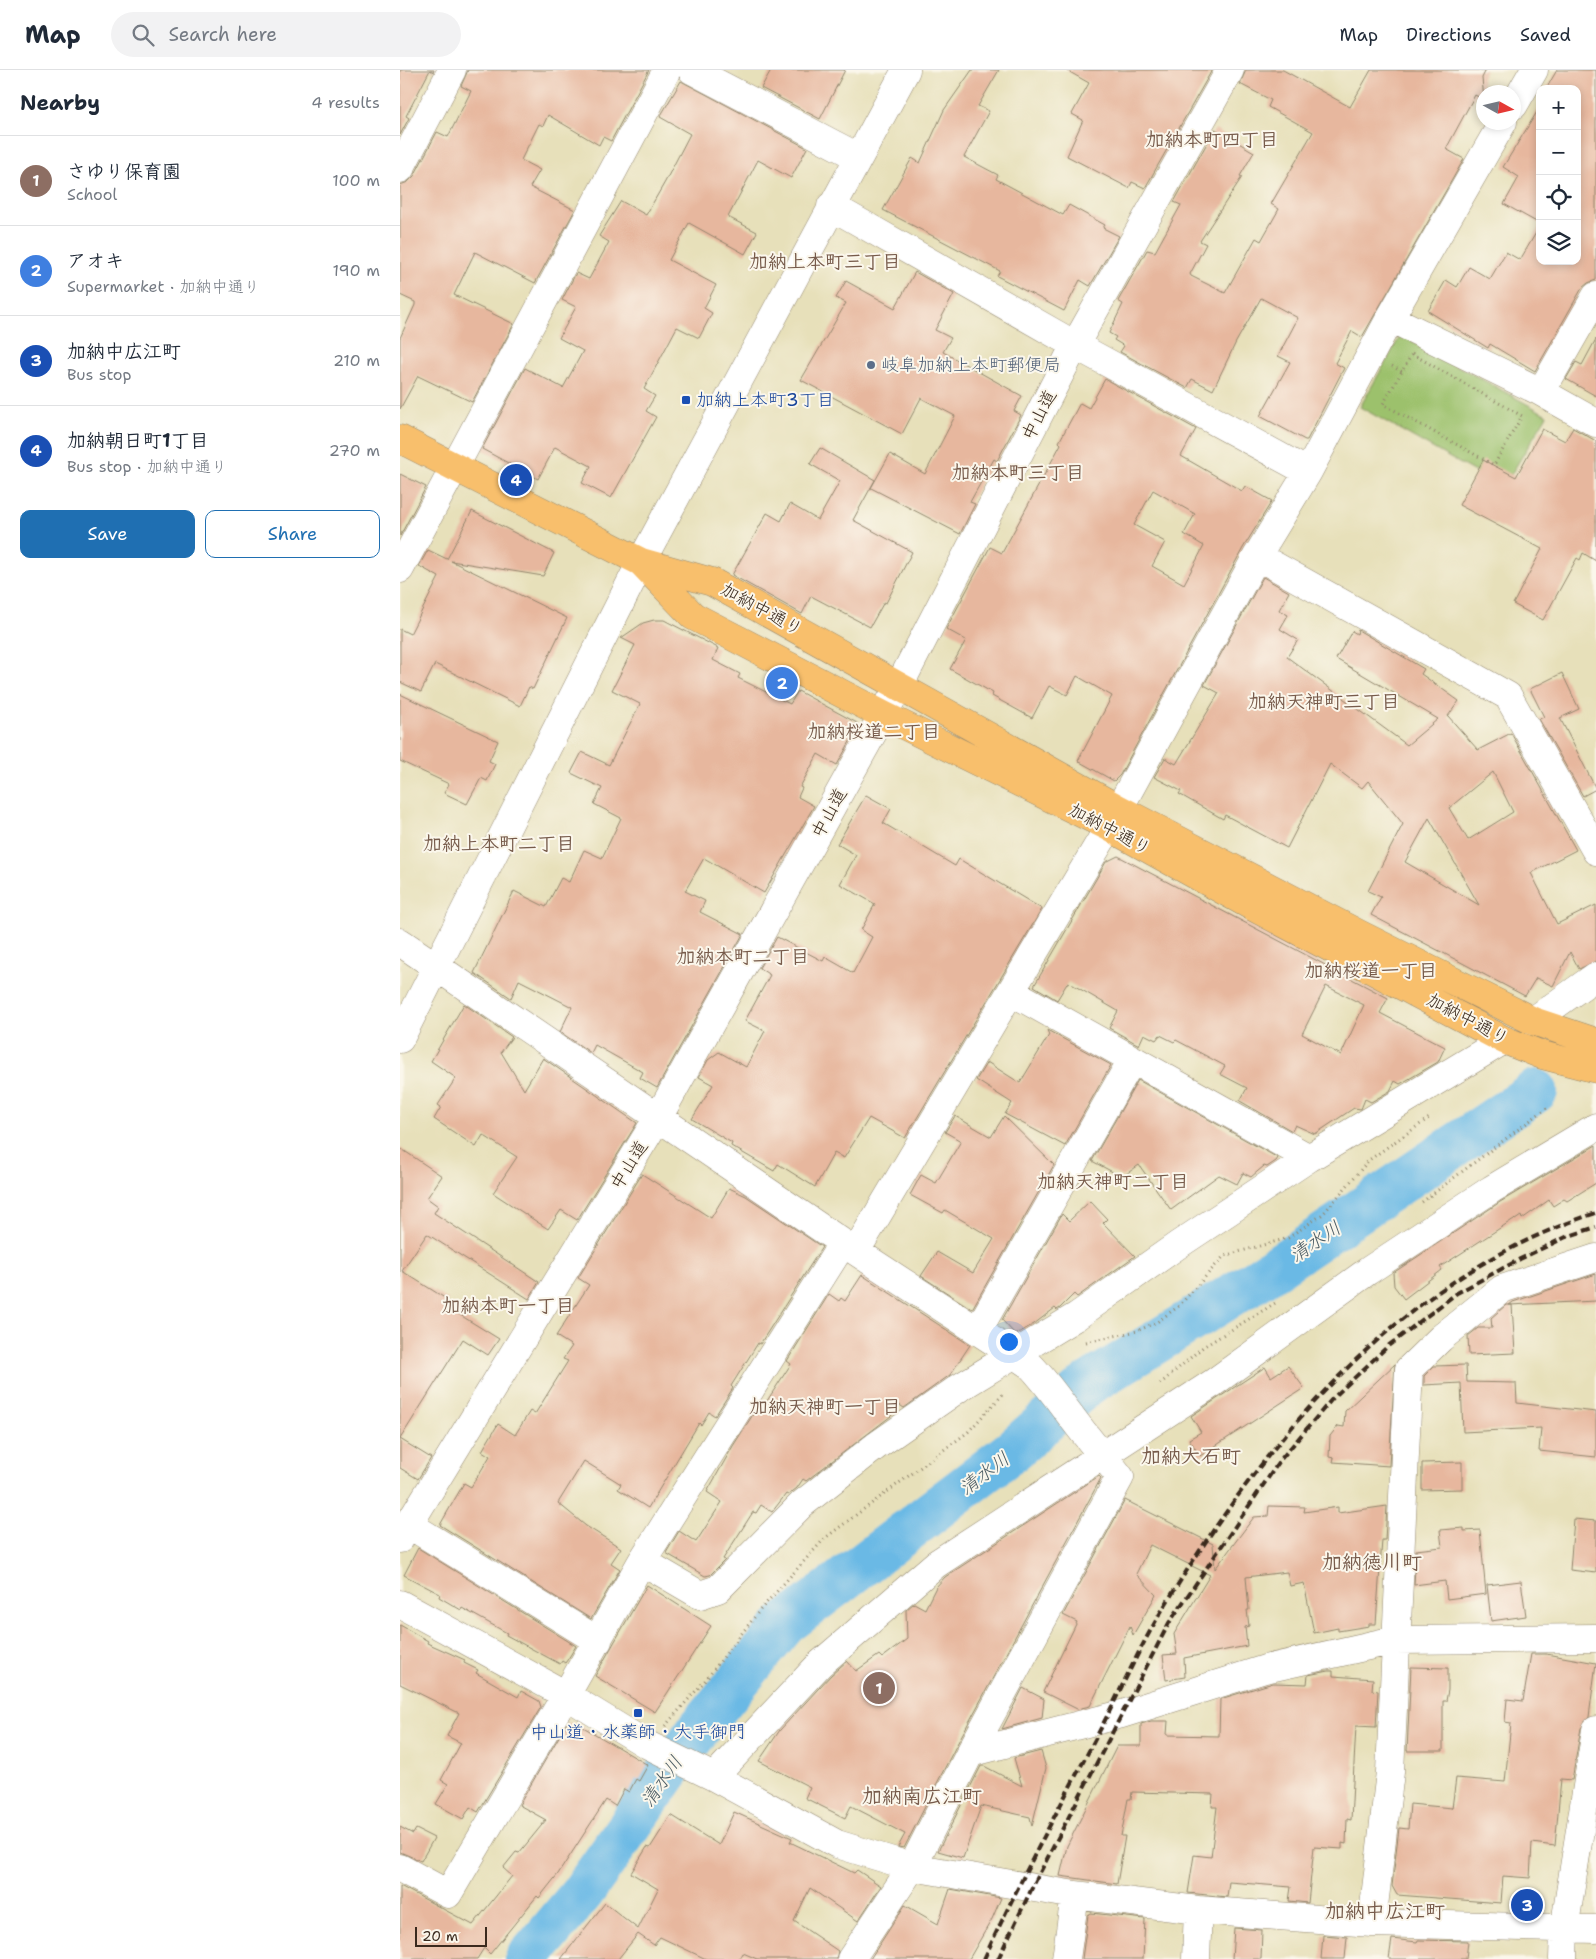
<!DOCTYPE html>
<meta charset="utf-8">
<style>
body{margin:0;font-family:"Shantell Sans","Klee One",sans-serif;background:#f2f2f3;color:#1f2937}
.controls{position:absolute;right:15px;top:15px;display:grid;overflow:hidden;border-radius:10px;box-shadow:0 2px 8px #0003}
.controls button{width:45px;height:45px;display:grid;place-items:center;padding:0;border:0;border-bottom:1px solid #e0e1e3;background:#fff;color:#1f2937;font:25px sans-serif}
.compass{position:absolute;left:1076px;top:15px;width:45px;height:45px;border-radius:50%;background:#fff;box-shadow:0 2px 8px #0003;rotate:98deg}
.scale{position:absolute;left:15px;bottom:12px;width:72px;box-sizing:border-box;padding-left:5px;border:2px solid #3b2a1e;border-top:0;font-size:14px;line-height:18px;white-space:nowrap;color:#3b2a1e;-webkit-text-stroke:4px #fbf7ec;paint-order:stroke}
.you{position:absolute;left:608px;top:1271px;width:18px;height:18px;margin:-12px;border:4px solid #fff;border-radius:50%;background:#1a73e8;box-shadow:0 0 0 8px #1a73e833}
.badge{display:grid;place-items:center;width:32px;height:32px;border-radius:50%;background:#1f6fb2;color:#fff;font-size:16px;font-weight:700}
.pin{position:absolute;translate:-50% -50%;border:2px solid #fff;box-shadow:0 1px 5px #0006}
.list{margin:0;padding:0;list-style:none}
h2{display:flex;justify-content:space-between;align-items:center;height:65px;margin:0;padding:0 20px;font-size:21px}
h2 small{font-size:16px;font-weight:400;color:#747a83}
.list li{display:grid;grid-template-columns:32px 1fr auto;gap:15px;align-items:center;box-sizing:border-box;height:90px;padding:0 20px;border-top:1px solid #e0e1e3}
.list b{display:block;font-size:19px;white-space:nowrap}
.list p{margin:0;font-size:16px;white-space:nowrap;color:#747a83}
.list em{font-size:16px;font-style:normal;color:#747a83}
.actions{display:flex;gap:10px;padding:15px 20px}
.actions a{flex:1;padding:11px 0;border:1px solid #1f6fb2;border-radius:10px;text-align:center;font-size:18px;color:#1f6fb2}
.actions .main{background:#1f6fb2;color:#fff}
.icon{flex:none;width:28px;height:28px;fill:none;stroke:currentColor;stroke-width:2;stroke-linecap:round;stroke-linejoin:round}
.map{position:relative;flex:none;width:1196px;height:1889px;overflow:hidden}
header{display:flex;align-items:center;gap:30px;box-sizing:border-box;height:70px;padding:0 25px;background:#fff;border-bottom:1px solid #e0e1e3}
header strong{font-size:24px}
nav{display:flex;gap:28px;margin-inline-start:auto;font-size:18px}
.search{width:350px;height:45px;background:#f2f2f3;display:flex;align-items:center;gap:12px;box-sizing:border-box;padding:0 18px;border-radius:28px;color:#747a83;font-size:19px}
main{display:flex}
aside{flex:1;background:#fff}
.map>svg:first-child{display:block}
.green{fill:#9cc16c;stroke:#6c7645}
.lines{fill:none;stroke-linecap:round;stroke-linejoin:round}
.river{stroke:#6ab9e5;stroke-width:44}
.building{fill:#e7b79e;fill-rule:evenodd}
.minor-casing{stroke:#91856c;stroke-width:29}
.highway-casing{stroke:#91856c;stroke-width:29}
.path{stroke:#91856c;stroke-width:3;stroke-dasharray:1 4;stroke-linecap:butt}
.minor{stroke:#fff;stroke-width:28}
.highway{stroke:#f8bf6c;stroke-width:28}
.rail{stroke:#3b2a1e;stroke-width:4;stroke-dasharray:8 4;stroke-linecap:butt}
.service-dot{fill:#5c6f8a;stroke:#fbf7ec;stroke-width:2}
.transit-dot{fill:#1a4fb4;stroke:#fbf7ec;stroke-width:2}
.labels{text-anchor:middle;stroke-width:4;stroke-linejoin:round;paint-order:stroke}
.service-label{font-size:18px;fill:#4e5e75;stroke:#fbf7ec;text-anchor:start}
.transit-label{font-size:18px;fill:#164399;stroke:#fbf7ec;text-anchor:start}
.street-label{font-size:18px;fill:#3b2a1e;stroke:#fbf7ec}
.neighbourhood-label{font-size:19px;font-weight:bold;fill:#775b4b;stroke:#fbf7ec}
.water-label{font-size:19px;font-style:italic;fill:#4b5c64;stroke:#fbf7ec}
.quarter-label{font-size:20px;font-weight:bold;fill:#775b4b;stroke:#fbf7ec}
</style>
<header>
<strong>Map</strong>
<div class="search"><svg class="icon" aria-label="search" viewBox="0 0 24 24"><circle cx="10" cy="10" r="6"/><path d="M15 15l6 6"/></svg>Search here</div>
<nav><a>Map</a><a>Directions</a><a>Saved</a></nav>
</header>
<main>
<aside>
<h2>Nearby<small>4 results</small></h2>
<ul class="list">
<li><span class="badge" style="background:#8d6e63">1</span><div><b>さゆり保育園</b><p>School</p></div><em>100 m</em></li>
<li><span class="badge" style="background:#3f7fe0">2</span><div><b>アオキ</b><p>Supermarket · 加納中通り</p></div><em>190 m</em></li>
<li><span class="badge" style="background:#1a4fb4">3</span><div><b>加納中広江町</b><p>Bus stop</p></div><em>210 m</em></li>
<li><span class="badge" style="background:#1a4fb4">4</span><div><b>加納朝日町1丁目</b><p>Bus stop · 加納中通り</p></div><em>270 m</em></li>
</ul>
<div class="actions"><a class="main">Save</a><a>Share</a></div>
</aside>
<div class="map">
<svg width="1196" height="1889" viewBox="0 0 1196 1889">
<rect width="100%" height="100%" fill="#fbf7ec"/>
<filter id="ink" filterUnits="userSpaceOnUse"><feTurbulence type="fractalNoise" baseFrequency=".02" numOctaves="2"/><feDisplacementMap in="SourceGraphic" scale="10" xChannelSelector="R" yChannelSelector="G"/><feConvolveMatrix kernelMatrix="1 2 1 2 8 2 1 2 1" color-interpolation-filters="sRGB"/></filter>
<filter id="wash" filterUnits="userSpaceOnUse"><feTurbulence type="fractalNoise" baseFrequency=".0096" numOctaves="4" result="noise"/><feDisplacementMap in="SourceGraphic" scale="20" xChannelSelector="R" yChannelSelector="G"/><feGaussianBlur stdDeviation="1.12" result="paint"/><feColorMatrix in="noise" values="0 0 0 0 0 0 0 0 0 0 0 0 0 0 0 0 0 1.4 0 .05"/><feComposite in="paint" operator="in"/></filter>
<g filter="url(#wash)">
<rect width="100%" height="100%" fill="#e7e0ba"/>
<path class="green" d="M1001,265L1147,345L1103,418L960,337Z"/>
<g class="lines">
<path class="river" d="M127,1889L182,1823L297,1661L385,1554L612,1381L688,1314L860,1208L1136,1021"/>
</g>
<g id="blocks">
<path class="building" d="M0,0H34L33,2L30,0L6,46L9,48L0,65Z
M68,0H249L211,71L203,67L199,75L148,45L143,56L139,54L121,90L140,100L130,117L175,140L135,213L75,182L54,225L114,254L72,332L18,306L0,339V268L15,235V232L0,225V115L8,112L14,106L37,62L48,67L71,21L61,16Z
M371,0H445L420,49L361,18Z
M572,0H599L578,36L589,41L564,87L598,105L596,109L663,145L669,135L705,155L703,158L719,166L690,216L680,210L664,241L597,206L600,201L483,140L512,88L520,93L544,40Z
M666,0H812L745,118L732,112L729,118L667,86L683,50L672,44L689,13Z
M846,0H883L950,37L971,0H1086L1082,8L1084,30L1075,25L1046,79L1064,89L962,267L952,261L935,293L944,298L907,370H905L860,346L890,292L878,286L898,248L861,228L836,272L813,320L792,309L787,318L720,282L724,276L714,270L716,267L709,263L723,234L718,231L747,180L755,182L781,135L774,132L815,59L854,82L840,106L842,107L800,171L806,174L790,204L791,206L825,223L856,168L861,171L879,139L871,134L913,62L868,37L871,30L840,14Z
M1157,0H1196V210L1188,213L1182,218L1135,301L1090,274L1088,278L1028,241L1046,210L1057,217L1069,197L1090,209L1106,182L1120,190L1140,156V191H1177V19H1146Z
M281,11L407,78L391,108L358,90L328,147L357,162L345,184L289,153L269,190L316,215L304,238L312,243L299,268L277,257L244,319L255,326L246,341L256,347L211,428L182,413L191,396L155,377L138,409L82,379L125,298L163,318L183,281L159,268L176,237L162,230L176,203L189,209L209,172L199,166L221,131L246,145L265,112L290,64L260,47Z
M1140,37V154L1104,134L1119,107L1103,97Z
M515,202L554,224L535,260L551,268L543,282L622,326L614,341L621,345L597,391L594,389L570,432L575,434L560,464L471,418L490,384L525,404L555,346L521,328L502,364L401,310L446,233L436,228L446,211L495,238Z
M1196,269V326L1166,309L1176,292L1182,295Z
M705,309L796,359L781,386L842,421L845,416L872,431L843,478L720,705L714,711L678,691L712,626L677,606L667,625L649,616L632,648L592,626L593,623L550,599L566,570L546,559L590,477L602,483L661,374L659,372L680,333L689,338ZM753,420L795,444L784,464L804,476L784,514L752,496L765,472L734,455Z
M1173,358L1196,371V491L1183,483L1180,490L1177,488L1143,550L1113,534L1142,479L1059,435L1083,390L1116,407L1142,359L1165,371Z
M420,378L475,410L453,450L512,482L486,533L484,532L470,557L411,526L402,544L332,505L367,443L381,451L390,434L418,450L440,411L410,394Z
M0,404L26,417L0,466Z
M72,441L154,483L143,506L51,491L167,548L133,619L129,617L120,636L35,594L21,622L0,612V559L10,564L39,507L19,496L28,480L47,489Z
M863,507L889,522L879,540L888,545L880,559L898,570L887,587L1007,675L1038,649L936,589L952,561L957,564L958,560L1024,599L1021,604L1059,631L1048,646L1078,680L1111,663L1176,780L1131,803L1157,854L1196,835V891L1179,899L1170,882L1153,916L1136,908L1125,926L971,845L981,827L968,821L1003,754L968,711L962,718L930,694L887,778L825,745L823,749L779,724L781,721L754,707L765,688L776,694L819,623L804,615ZM1093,702L1113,742L1068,770L1049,738ZM1029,748L1079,835L1005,792Z
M254,550H264L318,578L313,590L340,604L338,608L390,634L398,621L457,653V659L437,695L418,684L400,717L402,718L398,727L414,736L364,823L304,788L285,821L305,831L300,842L343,864L257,1018L240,1008L243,1002L195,975L191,983L160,962L172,937L119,910L111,928L74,903L114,821L146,837L161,808L169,812L184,780L202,788L221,748L194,734L202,718L171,703L182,682L209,695L240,634L212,620L235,575L221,568L243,553Z
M1162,603L1179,639L1160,648L1196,719L1183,726L1139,649L1144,647L1130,619Z
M0,624L98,671L89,691L95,694L87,711L81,708L67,734L44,723L49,714L0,691Z
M466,725L491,739L483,753L555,796L559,789L642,839L505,1068L469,1048L444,1088L434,1083L415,1117L378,1094L374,1101L331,1076L332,1073L292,1049L313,1015L299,1007L308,990L319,982L346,997L365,961L345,951L370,905L359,898L377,867L423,891L425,887L453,903L472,867L461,860L475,834L440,814L456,785L437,774Z
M718,786L988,928L980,943L1045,977L1038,992L1000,1014L995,1011L990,1021L971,1032L965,1029L961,1039L954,1038L915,1064L895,1055L892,1061L840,1031L847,1018L820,1004L825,996L776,970L774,972L760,965L756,970L744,964L739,975L709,958L718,941L668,912L657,930L634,916L706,792ZM926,916L964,935L941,985L902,964Z
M64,934L112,967L101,982L124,1020L143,988L237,1053L177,1150L161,1140L148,1159L93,1123L117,1087L83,1065L76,1077L34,1049L41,1037L38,1035L56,1008L31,991Z
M647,960L711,995L665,1076L605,1044L612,1033L576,1010L587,992L620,1013L649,965Z
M738,1010L878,1088L876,1091L867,1097L864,1096L851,1107L843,1103L837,1114L819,1105L771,1140L739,1095L722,1107L692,1091Z
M555,1046L591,1067L604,1046L654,1095L572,1239L521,1206L537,1182L573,1203L594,1169L545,1140L543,1143L510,1125L521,1105L536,1113L561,1071L545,1062Z
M1196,1075V1113L1167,1131L1164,1129L1153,1136L1149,1130L1122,1149L1121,1146L1115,1150L1114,1149L1040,1197L1042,1200L1004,1229L994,1216L993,1203L1100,1132Z
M0,1078L42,1106L27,1128L38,1136L34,1143L139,1212L129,1229L27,1164L2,1201L48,1230L44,1235L99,1269L88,1285L63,1269L0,1369L31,1388L18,1409L0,1398Z
M242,1104L311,1148L329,1118L346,1126L422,1177L360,1274L358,1273L331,1316L333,1318L315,1346L309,1342L301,1355L299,1353L248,1438L218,1419L221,1414L184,1391L158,1433L186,1456L221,1478L211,1493L220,1499L191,1549L40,1455L64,1413L71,1417L90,1386L82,1381L98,1354L115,1365L130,1341L135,1344L168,1291L163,1289L172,1276L156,1266L189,1215L178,1208Z
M690,1131L707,1149L703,1153L735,1186L677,1227L674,1224L660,1238L657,1240L655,1238L634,1254L620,1262L614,1263L602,1250L662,1144L669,1151Z
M1196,1204V1231L1109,1235L1113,1232Z
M462,1205L570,1275L550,1305L504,1338L498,1334L491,1346L406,1411L403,1409L397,1418L388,1425L386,1424L372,1442L361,1435L356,1443L353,1442L323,1489L325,1490L310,1505L305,1506L266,1483L279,1461L296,1472L322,1432L307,1422L333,1376L359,1335L363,1337L391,1294L387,1291L429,1224L439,1231L441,1228L445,1231Z
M1106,1235H1112L1115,1283L1069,1285L1068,1266L1078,1258H1092L1091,1248Z
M995,1294L989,1396L933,1392L934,1388L929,1387L930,1366L938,1356L944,1357L945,1341Z
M1066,1295L1067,1312L1116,1313L1117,1333L1196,1342V1387L1139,1381L1141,1358L1063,1362L1061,1313L1024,1315V1306L1034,1296Z
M888,1296L904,1318L800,1386L789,1369L801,1362L791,1346L865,1297L871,1307Z
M1062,1392V1419L1022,1420V1393Z
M699,1406L701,1408L556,1676L504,1778L498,1777L505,1764L451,1736L445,1748L405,1728L410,1717L359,1691L380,1660L431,1605L447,1591L456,1601L479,1585L482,1588L507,1569L506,1540L514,1533L525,1539L536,1517L545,1507Z
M725,1430L813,1474L815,1499L854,1447L868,1446L869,1436L905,1437L904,1442L938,1437V1443L987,1436L985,1470H982L976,1554H969V1556L938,1561V1558L914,1563L904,1513L890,1516L887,1502L846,1507L849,1540H847L849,1556L845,1557L847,1576L784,1588L785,1607L766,1610L763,1585L777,1584L774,1564L810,1505L750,1475L736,1504L756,1525L733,1565L730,1556L690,1636L677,1639L643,1622L677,1552L663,1545Z
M1174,1449L1196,1451V1503L1170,1500Z
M1064,1458V1461L1080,1460L1086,1524L1047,1529L1045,1511L1014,1515L1016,1480L1042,1477L1040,1460Z
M18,1478L176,1576L168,1589L165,1593L162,1591L160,1594L106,1565L107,1563L62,1538L61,1540L39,1527L40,1524L4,1505Z
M1121,1511L1126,1546L1091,1551L1087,1515Z
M247,1515L311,1556L255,1642L195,1606Z
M0,1555L28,1571L27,1573L65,1590L64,1593L78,1600L76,1603L118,1627L121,1621L139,1631L141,1637L78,1742L70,1737L63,1749L36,1734L48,1714L41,1710L61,1673L47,1666L59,1643L0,1614Z
M1131,1584H1146L1196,1593L1189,1647L1181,1658L1172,1710L1161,1709L1155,1776L1132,1773L1130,1808L1103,1806L1101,1833L997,1825L992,1816L999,1758L1008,1759L1010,1734L1052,1738L1056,1708L1105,1712L1111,1653L1105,1652L1107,1629L1123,1631Z
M1011,1597L1048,1598V1620L1046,1631H1043V1681H1007Z
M928,1601H933V1606L973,1609L972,1620L978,1621L976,1657L956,1656L951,1750L947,1749L946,1774L942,1773V1779L914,1777L908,1833L889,1831L891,1817L829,1812L827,1827L788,1823L794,1785L811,1787L817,1737H812L813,1724L732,1722L731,1729H728L721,1766H725L717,1814L660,1806L667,1776L717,1676H741V1654L751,1651H768L767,1665L819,1666L820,1629L873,1613L907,1614L908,1605Z
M623,1618L644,1629L642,1648L602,1659Z
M167,1653L178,1654L248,1695L239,1711L236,1709L229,1722L224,1719L215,1736L206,1730L158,1804L139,1828L137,1826L90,1884L84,1878L77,1889H0V1816L73,1855L112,1806L103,1798L116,1782L119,1783L146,1750L119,1735Z
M641,1681L646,1698L632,1756L630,1747L581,1736L563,1788L538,1781L581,1696H584L622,1716L614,1688Z
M334,1742L392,1768L390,1772L454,1803L457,1800L481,1816L458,1851L410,1818L394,1851L438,1881L436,1889H357L343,1883L340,1889H306L260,1867L254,1875L238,1864L218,1889H161L205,1833L238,1859L258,1819L231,1803L247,1777L250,1778L271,1745L319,1775Z
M0,1757L13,1764L16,1759L34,1768L21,1791L0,1782Z
M550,1819L601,1828L592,1849L569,1889H470L505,1835L538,1854Z
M691,1843L745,1849L743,1889H682L688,1845Z
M834,1858L862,1860L861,1889H832Z
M923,1865L947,1867L945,1889H921Z
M992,1869L1017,1872L1018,1870L1068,1871L1066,1889H989Z"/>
</g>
</g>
<g filter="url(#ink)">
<use href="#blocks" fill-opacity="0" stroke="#91856c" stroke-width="1"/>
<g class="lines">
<defs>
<path id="minor" d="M292,0L458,87
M1114,35L1134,0
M0,99L52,0
M431,136L675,275L908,402
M990,248L1141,322L1196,353
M1141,322L1196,226
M857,486L1108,626L1196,781
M0,499L267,0
M0,872L443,1173L630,1295C652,1318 668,1344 688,1368C698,1381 710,1393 720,1407L570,1683L512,1797L451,1889
M612,922L909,1088
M1133,951L1196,906
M0,969L241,492L506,0
M456,1181L709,757L857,486L908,402L990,248L1103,52
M578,1260L732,990
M8,1454L198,1571
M0,1469L259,1046L499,616L675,275L830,0
M242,1491L300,1525L318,1519L402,1434L476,1376L559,1318L677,1246L778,1175L909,1088L1104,970
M0,1534L166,1625L246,1674L314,1707L437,1774L512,1797L675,1825L798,1840L972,1853L1196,1859
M570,1683L722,1644L865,1599L995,1570L1196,1568
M314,1707L420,1594L536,1494L813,1313L968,1201L1092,1119L1196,1057
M0,1798L48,1824L166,1625L242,1491L443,1173
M972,1853L990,1702L1009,1299L1041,1268L1102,1219L1196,1188
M666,1889L675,1825
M796,1889L798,1840
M1163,1889L1164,1860L1196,1660"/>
<path id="highway" d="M0,369L241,492L312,512L719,739L961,865L1133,951L1196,972
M242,493L293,546L483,645L709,757L855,838L1104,970L1142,985L1196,999"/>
</defs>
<use href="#minor" class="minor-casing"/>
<use href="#highway" class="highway-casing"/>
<path class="path" d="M1012,284L1122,346L1094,395L983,334Z
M992,296L1002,302
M1022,1132L1148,1037
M686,1272L737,1261L757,1252L779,1236L824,1186L888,1168L923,1144L969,1090L1029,1048
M760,1314L803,1277L877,1232
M265,1656L308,1607L360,1540L425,1468L568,1362L605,1322"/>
<use href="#minor" class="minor"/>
<use href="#highway" class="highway"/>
<path class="rail" d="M584,1889C620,1810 661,1734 701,1658C721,1619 739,1579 761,1542C865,1370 998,1207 1196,1143
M598,1889L632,1818L769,1553L881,1389L932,1329L988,1276L1057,1223L1120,1189L1166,1167L1196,1157"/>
</g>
</g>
<circle class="service-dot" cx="471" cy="295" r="5"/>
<g class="transit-dot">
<rect x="281" y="325" width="10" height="10" rx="2.5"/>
<rect x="233" y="1638" width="10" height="10" rx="2.5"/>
</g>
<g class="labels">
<g class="service-label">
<text x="481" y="301">岐阜加納上本町郵便局</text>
</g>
<g class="transit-label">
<text x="296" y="336">加納上本町3丁目</text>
<text x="238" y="1668" text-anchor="middle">中山道・水薬師・大手御門</text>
</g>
<g class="street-label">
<text transform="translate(639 345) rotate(-63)" y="6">中山道</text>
<text transform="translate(362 539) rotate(29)" y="6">加納中通り</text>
<text transform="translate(429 743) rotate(-61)" y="6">中山道</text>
<text transform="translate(710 759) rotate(28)" y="6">加納中通り</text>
<text transform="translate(1068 949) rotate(28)" y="6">加納中通り</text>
<text transform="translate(229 1095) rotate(-58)" y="6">中山道</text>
</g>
<g class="neighbourhood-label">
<text x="812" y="76">加納本町四丁目</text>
<text x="425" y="198">加納上本町三丁目</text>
<text x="618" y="409">加納本町三丁目</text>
<text x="924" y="638">加納天神町三丁目</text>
<text x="474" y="668">加納桜道二丁目</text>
<text x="99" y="780">加納上本町二丁目</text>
<text x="343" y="893">加納本町二丁目</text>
<text x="971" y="907">加納桜道一丁目</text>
<text x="713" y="1118">加納天神町二丁目</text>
<text x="108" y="1242">加納本町一丁目</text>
<text x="425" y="1343">加納天神町一丁目</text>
</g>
<g class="water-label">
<text transform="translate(915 1171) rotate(-34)" y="7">清水川</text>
<text transform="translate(584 1403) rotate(-37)" y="7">清水川</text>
<text transform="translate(261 1711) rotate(-55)" y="7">清水川</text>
</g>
<g class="quarter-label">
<text x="791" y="1393">加納大石町</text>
<text x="972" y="1499">加納徳川町</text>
<text x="522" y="1733">加納南広江町</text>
<text x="985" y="1848">加納中広江町</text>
</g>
</g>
</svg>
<div class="controls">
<button>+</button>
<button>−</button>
<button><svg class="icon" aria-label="locate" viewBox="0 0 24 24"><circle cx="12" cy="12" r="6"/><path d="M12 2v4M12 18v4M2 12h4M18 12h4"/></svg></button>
<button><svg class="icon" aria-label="layers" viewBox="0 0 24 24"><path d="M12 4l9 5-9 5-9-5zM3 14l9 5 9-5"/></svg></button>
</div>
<svg class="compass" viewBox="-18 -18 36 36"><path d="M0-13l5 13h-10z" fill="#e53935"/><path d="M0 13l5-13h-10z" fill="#747a83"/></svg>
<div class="scale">20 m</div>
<div class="you"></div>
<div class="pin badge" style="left:479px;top:1618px;background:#8d6e63">1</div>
<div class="pin badge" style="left:382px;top:613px;background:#3f7fe0">2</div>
<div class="pin badge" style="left:1127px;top:1835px;background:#1a4fb4">3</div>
<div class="pin badge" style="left:116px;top:410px;background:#1a4fb4">4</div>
</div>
</main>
